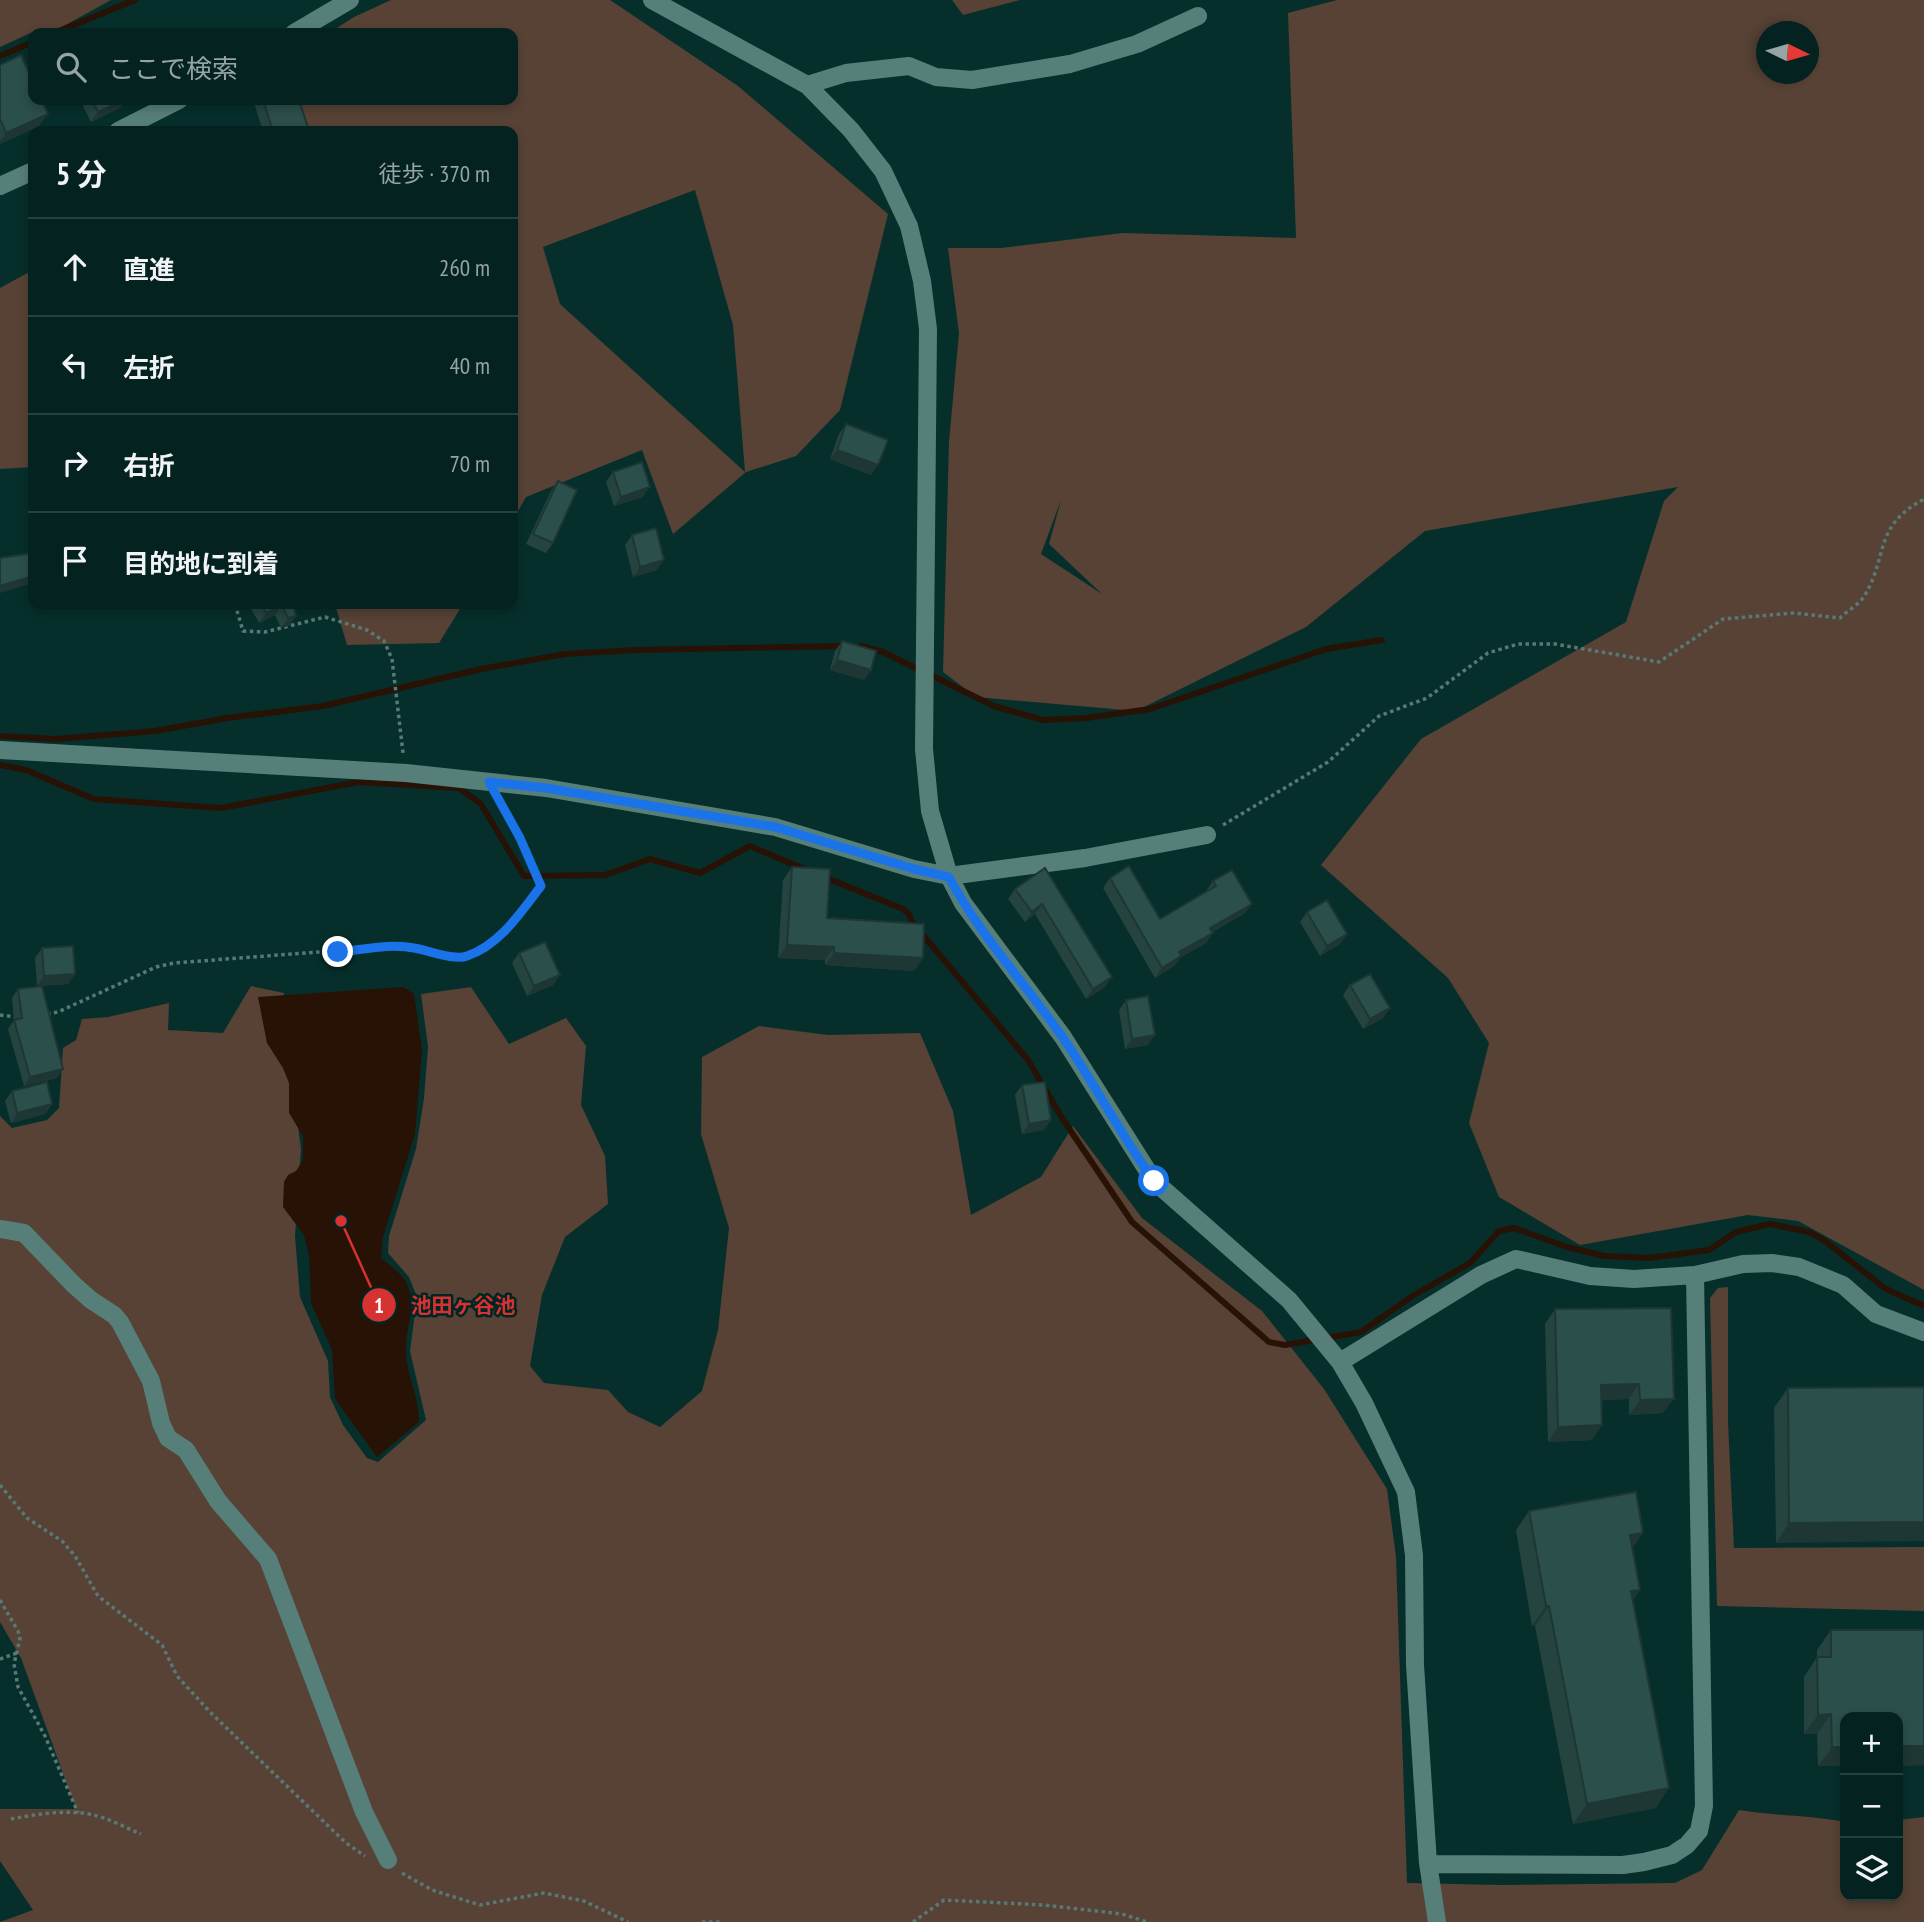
<!DOCTYPE html>
<html lang="ja">
<meta charset="utf-8">
<style>
body{margin:0;font-family:"PT Sans Narrow","Noto Sans JP",sans-serif;background:#0d2b29;color:#f1f3f6}
.controls{position:absolute;right:21px;bottom:21px;display:grid;overflow:hidden;border-radius:14px;box-shadow:0 4px 10px #0003}
.controls button{width:63px;height:63px;display:grid;place-items:center;padding:0;border:0;border-bottom:2px solid #25403e;background:#042320;color:#f1f3f6;font:35px sans-serif}
.compass{position:absolute;left:1756px;top:21px;width:63px;height:63px;border-radius:50%;background:#042320;box-shadow:0 4px 10px #0003;rotate:95deg}
.stop{position:absolute;width:21px;height:21px;margin:-16px;border:5px solid #1a73e8;border-radius:50%;background:#fff}
.stop.end{background:#1a73e8;border-color:#fff;box-shadow:0 2px 7px #0008}
.list{margin:0;padding:0;list-style:none}
h2{display:flex;justify-content:space-between;align-items:center;height:91px;margin:0;padding:0 28px;font-size:30px}
h2 small{font-size:23px;font-weight:400;color:#97a4a5}
.list li{display:grid;grid-template-columns:46px 1fr auto;gap:21px;align-items:center;box-sizing:border-box;height:98px;padding:0 28px;border-top:2px solid #25403e}
.list b{display:block;font-size:26px;white-space:nowrap}
.list em{font-size:23px;font-style:normal;color:#97a4a5}
.icon{flex:none;width:38px;height:38px;fill:none;stroke:currentColor;stroke-width:2;stroke-linecap:round;stroke-linejoin:round}
.map{position:relative;flex:none;width:1924px;height:1922px;overflow:hidden}
.search{position:absolute;background:#042320;box-shadow:0 4px 10px #0003;left:28px;top:28px;width:490px;height:77px;display:flex;align-items:center;gap:18px;box-sizing:border-box;padding:0 24px;border-radius:14px;color:#97a4a5;font-size:26px}
.panel{position:absolute;background:#042320;box-shadow:0 4px 10px #0003;left:28px;top:126px;width:490px;height:483px;border-radius:14px}
.map>svg:first-child{display:block}
.green{fill:#574235;fill-rule:evenodd}
.water{fill:#271205}
.lines{fill:none;stroke-linecap:round;stroke-linejoin:round}
.stream{stroke:#271205;stroke-width:6}
.path{stroke:#587975;stroke-width:3.5;stroke-dasharray:3.5 3.5;stroke-linecap:butt}
.minor{stroke:#577f7a;stroke-width:18}
.wall{fill:#254440}
.shaded-wall{fill:#1e3734}
.building{fill:#2b4f4b;stroke:#1e3734;stroke-width:2}
.route{stroke:#1a73e8;stroke-width:9}
.leader{fill:none;stroke:#d63231;stroke-width:2.5}
.callout-dot{fill:#d63231;stroke:#002522;stroke-width:2.5}
.mark-label{font-size:21px;text-anchor:middle;font-weight:bold;fill:#fff}
.callout-label{font-size:21px;text-anchor:middle;font-weight:bold;fill:#d63231;stroke:#002522;stroke-width:5;stroke-linejoin:round;paint-order:stroke}
</style>
<div class="map">
<svg width="1924" height="1922" viewBox="0 0 1924 1922">
<rect width="100%" height="100%" fill="#062f2b"/>
<path class="green" d="M0,0H111L51,33H38L35,31L0,47Z
M391,0H610L738,86L888,214L840,410L796,456L746,472L673,534L642,450L526,497L513,520V131H308L296,100H513V33H329L354,17ZM695,190L733,325L745,472L560,304L543,247Z
M952,0H1020L963,15Z
M1337,0H1924V1290L1798,1221L1748,1215L1580,1245L1499,1197L1469,1123L1489,1043L1448,978L1321,865L1421,739L1626,622L1664,501L1678,487L1425,531L1306,627L1136,711L976,697L943,672L949,442L959,333L948,248H1001L1122,233L1296,238L1288,13ZM1766,32H1808V74H1766ZM1061,500L1049,544L1102,594L1041,554Z
M33,270V467L0,469V288Z
M335,604H463L439,643L347,645Z
M251,986L284,993L277,1048L292,1083L301,1149L295,1236L300,1297L328,1361L330,1397L343,1425L367,1458L378,1462L426,1420L410,1351L417,1297L409,1277L388,1253L389,1236L416,1149L424,1098L428,1047L421,994L471,987L509,1044L566,1018L586,1046L581,1105L605,1156L608,1204L565,1237L542,1295L530,1366L544,1383L608,1390L628,1412L660,1427L702,1391L718,1330L729,1228L701,1134L702,1057L759,1026L828,1035L920,1033L953,1111L971,1215L1041,1177L1073,1126L1142,1218L1262,1311L1324,1389L1387,1489L1396,1557L1407,1883L1501,1885L1675,1883L1702,1870L1739,1810C1774,1816 1810,1815 1845,1822V1896H1898V1820L1924,1817V1922H0L33,1910L0,1861V1809H76L21,1658L0,1622V1116L12,1128L47,1120L59,1108L63,1048L76,1040L82,1019L108,1017L169,1003L168,1030L223,1033Z
M1728,1287V1423L1734,1548L1924,1547V1611L1717,1606L1710,1298L1718,1288Z"/>
<path class="water" d="M403,987L414,994L422,1050L415,1134L383,1237L381,1258C389,1265 403,1274 407,1284C417,1309 406,1324 406,1348C405,1374 420,1397 419,1422L377,1457L335,1399L332,1350L311,1303L309,1255L304,1235L283,1207L284,1182L288,1175L296,1171L303,1160V1136L289,1113V1083L283,1068L267,1043L258,997Z"/>
<g class="lines">
<path class="stream" d="M54,33L135,0
M0,56L33,42
M861,646L883,652L994,706L1043,720L1086,718L1150,709L1326,649L1382,640
M0,736L55,739L155,731L227,718L323,706L481,669L565,654L635,650L846,646
M0,765L26,770L94,799L221,808L358,782L459,788L481,804L524,876L605,875L650,859L700,873L750,846L809,871
M822,876L903,909L909,914L912,922L1028,1060L1062,1118L1132,1222L1269,1342L1285,1345L1361,1332L1414,1295L1470,1263L1499,1231L1514,1228L1567,1247L1604,1256L1649,1258L1709,1250L1736,1232L1770,1224L1809,1232L1825,1241L1886,1289L1924,1306"/>
<path class="path" d="M235,604L243,631L265,632L325,617L367,630L384,641L392,659L403,753
M1223,825L1328,762L1379,716L1427,698L1488,653L1518,644H1555L1659,662L1723,619L1794,613L1840,618C1847,611 1860,604 1865,595C1889,553 1873,527 1924,499
M47,1014L58,1012L156,967L174,963L384,947C393,947 403,946 412,947C427,949 451,961 466,957C496,949 523,909 541,886L520,837L500,802
M0,1015L18,1017
M0,1485L27,1518L62,1541L75,1556L98,1596L162,1645L177,1676L210,1712L346,1843L365,1856
M0,1600L18,1631L20,1639L14,1664L18,1687L45,1736L78,1813
M0,1659L17,1653
M11,1819C37,1814 68,1809 94,1815C110,1819 126,1828 141,1834
M402,1873L432,1890L480,1905L544,1893L584,1901L628,1922
M702,1922H723
M913,1922L944,1900L1044,1905L1122,1914L1147,1922"/>
<path class="minor" d="M652,0L807,85L851,130L883,171L909,226L922,281L928,329L924,749L930,811L949,876L963,903L1063,1037L1154,1181L1289,1300L1340,1362L1364,1403L1406,1492L1414,1555L1415,1665L1428,1863L1437,1922
M294,33L350,0
M807,85L846,73L909,66L936,77L972,80L1070,64L1137,44L1198,16
M118,131L179,100
M0,186L33,171
M0,750L406,773L546,788L775,827L914,869L949,876L1085,858L1207,835
M0,1229L24,1233L74,1285L91,1300L114,1315L120,1322L151,1381L161,1423L168,1438L186,1450L218,1501L268,1559L364,1812L388,1860
M1340,1362L1481,1275L1516,1259L1590,1276L1634,1279L1695,1275L1743,1264L1772,1263L1799,1267L1843,1285L1876,1314L1924,1332
M1430,1864L1623,1865L1644,1862L1672,1855L1687,1845L1699,1831L1704,1806L1695,1275"/>
</g>
<path class="wall" d="M0,65L39,126L0,144Z
M80,100H126L120,108L91,122Z
M253,100H299L309,131H263Z
M846,424L871,475L830,459L839,434Z
M613,472L643,497L614,506L606,482Z
M558,481L553,543L546,553L526,544L551,491Z
M632,535L657,570L633,577L625,545Z
M252,604H293L289,626L281,628L275,615L259,623L250,607Z
M842,641L871,670L864,680L830,670L835,651Z
M792,867L827,918L923,958L914,971L825,965V960L778,958L783,880Z
M1045,868L1105,987L1086,999L1035,914L1025,922L1008,899L1015,889Z
M1110,878L1160,919L1206,891L1213,881L1252,904L1245,913L1213,932L1206,943L1181,957L1174,966L1155,978L1103,888Z
M1307,912L1347,934L1340,944L1320,956L1300,922Z
M42,948L75,974L68,984L37,986L35,958Z
M519,953L560,975L553,985L527,996L512,963Z
M1350,985L1390,1008L1383,1018L1363,1029L1343,995Z
M18,989L57,1078L24,1086L8,1029L14,1020L12,998Z
M1126,1000L1148,1045L1125,1049L1119,1010Z
M1022,1085L1044,1130L1022,1134L1015,1095Z
M12,1091L52,1104L45,1114L11,1123L5,1101Z
M1671,1308L1663,1413L1629,1415V1399L1601,1400L1592,1440L1548,1442L1545,1324L1555,1309Z
M1924,1387L1776,1543L1774,1408L1788,1388Z
M1529,1511L1643,1533L1632,1548L1633,1599L1656,1808L1573,1824L1535,1626H1532L1516,1530Z
M1831,1630H1924V1765L1898,1766V1717H1845V1766H1818L1817,1734H1804V1677L1817,1657V1650Z"/>
<path class="shaded-wall" d="M124,100H126L120,108L91,122L98,112Z
M48,114L39,126L0,144V141L6,133Z
M837,450L878,465L871,475L830,459Z
M650,487L643,497L614,506L621,497Z
M664,560L657,570L633,577L640,567Z
M33,576V583L0,593V586Z
M282,605L275,615L259,623L266,613Z
M296,616L289,626L281,628L288,618Z
M837,660L871,670L864,680L830,670Z
M1042,904L1035,914L1025,922L1032,912Z
M1252,904L1245,913L1203,938L1210,928Z
M1213,933L1206,943L1181,957L1174,966L1155,978L1162,968L1179,952Z
M1347,934L1340,944L1320,956L1327,946Z
M787,945L834,947L825,960L778,958Z
M834,953L923,958L914,971L825,965Z
M75,974L68,984L37,986L44,976Z
M560,975L553,985L527,996L534,986Z
M1112,977L1105,987L1086,999L1093,989Z
M1390,1008L1383,1018L1363,1029L1370,1019Z
M1155,1035L1148,1045L1125,1049L1132,1039Z
M63,1069L57,1078L24,1086L30,1077Z
M52,1104L45,1114L11,1123L17,1113Z
M1051,1120L1044,1130L1022,1134L1029,1124Z
M1639,1384L1629,1399L1590,1400L1601,1385Z
M1674,1399L1663,1413L1629,1415L1640,1400Z
M1602,1425L1592,1440L1548,1442L1558,1427Z
M1924,1522V1541L1776,1543L1789,1523Z
M1643,1533L1629,1553L1630,1535Z
M1640,1590L1626,1610L1631,1591Z
M1546,1606H1549L1535,1626H1532Z
M1831,1714L1817,1734H1804L1818,1715Z
M1898,1746H1924V1765L1898,1766Z
M1832,1747H1845V1766H1818Z
M1669,1788L1656,1808L1573,1824L1587,1804Z"/>
<path class="building" d="M21,55L33,81V100H42L48,114L6,133L0,119V65Z
M92,100H124L98,112Z
M263,100H299L309,131H273Z
M846,424L888,440L878,465L837,450Z
M642,462L650,487L621,497L613,472Z
M558,481L577,490L553,543L533,534Z
M656,528L664,560L640,567L632,535Z
M33,553V576L0,586V558Z
M261,604H293L296,616L288,618L282,605L266,613Z
M842,641L876,651L871,670L837,660Z
M1129,866L1160,919L1216,886L1213,881L1232,870L1252,904L1210,928L1213,933L1179,952L1181,956L1162,968L1110,878Z
M792,867L830,869L827,918L924,924L923,958L834,953V947L787,945Z
M1045,868L1112,977L1093,989L1042,904L1032,912L1015,889Z
M1327,900L1347,934L1327,946L1307,912Z
M545,942L560,975L534,986L519,953Z
M73,946L75,974L44,976L42,948Z
M1370,974L1390,1008L1370,1019L1350,985Z
M42,986L63,1069L30,1077L14,1020L22,1018L18,989Z
M1148,996L1155,1035L1132,1039L1126,1000Z
M47,1082L52,1104L17,1113L12,1091Z
M1045,1082L1051,1120L1029,1124L1022,1085Z
M1671,1308L1674,1399L1640,1400L1639,1384L1601,1385L1602,1425L1558,1427L1555,1309Z
M1924,1387V1522L1789,1523L1788,1388Z
M1636,1492L1643,1533L1630,1535L1640,1590L1631,1591L1669,1788L1587,1804L1549,1606H1546L1529,1511Z
M1831,1630H1924V1746H1898V1717H1845V1747H1832L1831,1714L1818,1715L1817,1657H1831Z"/>
<g class="lines">
<path class="route" d="M338,952C362,950 390,943 414,948C428,950 454,961 467,956C500,945 521,912 541,886L520,838L489,782L546,788L775,827L914,869L949,877C979,934 1024,982 1061,1035C1094,1082 1120,1134 1154,1181"/>
</g>
<path class="leader" d="M341 1221L379 1305"/>
<g class="callout-dot">
<circle cx="341" cy="1221" r="7"/>
<circle cx="379" cy="1305" r="18"/>
</g>
<g class="mark-label">
<text x="379" y="1313">1</text>
</g>
<g class="callout-label">
<text x="463" y="1313">池田ヶ谷池</text>
</g>
</svg>
<div class="controls">
<button>+</button>
<button>−</button>
<button><svg class="icon" aria-label="layers" viewBox="0 0 24 24"><path d="M12 4l9 5-9 5-9-5zM3 14l9 5 9-5"/></svg></button>
</div>
<svg class="compass" viewBox="-18 -18 36 36"><path d="M0-13l5 13h-10z" fill="#e53935"/><path d="M0 13l5-13h-10z" fill="#97a4a5"/></svg>
<div class="stop" style="left:1154px;top:1181px"></div>
<div class="stop end" style="left:338px;top:952px"></div>
<div class="search"><svg class="icon" aria-label="search" viewBox="0 0 24 24"><circle cx="10" cy="10" r="6"/><path d="M15 15l6 6"/></svg>ここで検索</div>
<section class="panel">
<h2>5 分<small>徒歩 · 370 m</small></h2>
<ul class="list">
<li><svg class="icon" aria-label="ahead" viewBox="0 0 24 24"><path d="M12 20V5M6 11l6-6 6 6"/></svg><div><b>直進</b></div><em>260 m</em></li>
<li><svg class="icon" aria-label="left" viewBox="0 0 24 24"><path d="M17 20v-9H6M10 6l-5 5 5 5"/></svg><div><b>左折</b></div><em>40 m</em></li>
<li><svg class="icon" aria-label="right" viewBox="0 0 24 24"><path d="M7 20v-9h11M14 6l5 5-5 5"/></svg><div><b>右折</b></div><em>70 m</em></li>
<li><svg class="icon" aria-label="arrive" viewBox="0 0 24 24"><path d="M6 21V4h12l-3 4 3 4H6"/></svg><div><b>目的地に到着</b></div></li>
</ul>
</section>
</div>
